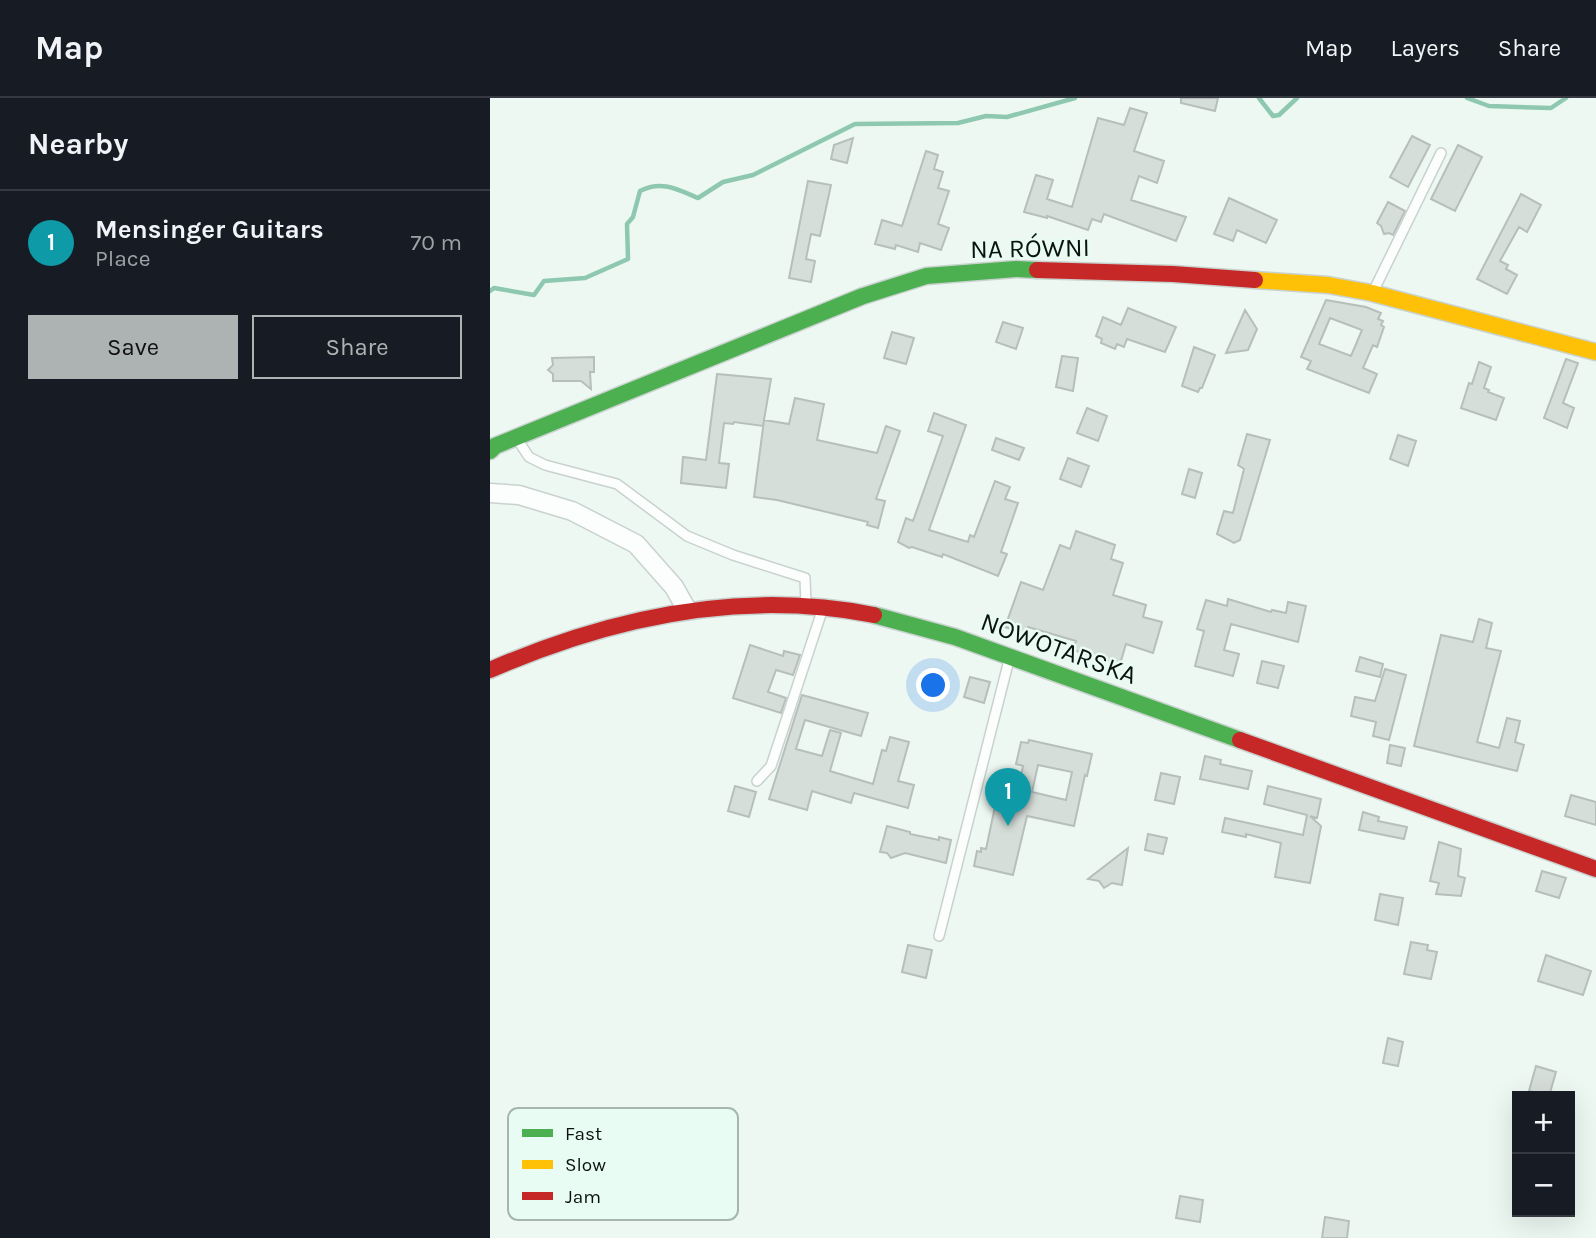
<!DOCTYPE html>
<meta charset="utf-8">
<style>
body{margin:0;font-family:Karla,sans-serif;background:#20242c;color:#f1f3f6}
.controls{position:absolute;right:21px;bottom:21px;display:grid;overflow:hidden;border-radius:0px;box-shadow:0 7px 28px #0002}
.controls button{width:63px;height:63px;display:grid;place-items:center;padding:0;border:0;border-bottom:2px solid #363941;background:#171b24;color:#f1f3f6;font:35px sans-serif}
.you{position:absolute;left:444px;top:588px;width:24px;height:24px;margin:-18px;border:5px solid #fff;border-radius:50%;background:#1a73e8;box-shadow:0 0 0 10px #1a73e833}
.badge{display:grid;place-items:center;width:46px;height:46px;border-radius:50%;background:#adb2b2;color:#fff;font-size:23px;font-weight:700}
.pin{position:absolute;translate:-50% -58px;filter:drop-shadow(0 2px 4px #0008)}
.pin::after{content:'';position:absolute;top:37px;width:24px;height:21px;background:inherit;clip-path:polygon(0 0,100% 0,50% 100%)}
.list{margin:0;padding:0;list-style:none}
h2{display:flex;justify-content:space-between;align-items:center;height:91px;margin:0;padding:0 28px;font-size:30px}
h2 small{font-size:23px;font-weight:400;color:#9ea1a6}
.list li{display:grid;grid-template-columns:46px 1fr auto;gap:21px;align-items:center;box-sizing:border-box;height:105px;padding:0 28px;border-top:2px solid #363941}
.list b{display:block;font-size:26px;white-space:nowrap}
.list p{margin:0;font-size:23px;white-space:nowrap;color:#9ea1a6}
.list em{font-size:23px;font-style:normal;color:#9ea1a6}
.actions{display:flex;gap:14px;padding:21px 28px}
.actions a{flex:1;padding:16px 0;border:2px solid #adb2b2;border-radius:0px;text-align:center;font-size:24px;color:#adb2b2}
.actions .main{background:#adb2b2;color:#111}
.map{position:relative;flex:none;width:1106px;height:1140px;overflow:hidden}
header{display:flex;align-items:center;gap:42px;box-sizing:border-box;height:98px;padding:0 35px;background:#171b24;border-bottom:2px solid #363941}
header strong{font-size:33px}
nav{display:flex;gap:38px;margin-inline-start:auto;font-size:24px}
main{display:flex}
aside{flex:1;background:#171b24}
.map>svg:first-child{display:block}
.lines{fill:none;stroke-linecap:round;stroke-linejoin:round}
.stream{stroke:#8ec8b0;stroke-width:4.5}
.building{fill:#d6deda;stroke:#b7bfbb;stroke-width:2;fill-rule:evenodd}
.lane-casing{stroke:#c9d2ce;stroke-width:12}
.street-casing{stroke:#c9d2ce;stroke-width:21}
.fast-casing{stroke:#c9d2ce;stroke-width:19}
.slow-casing{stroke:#c9d2ce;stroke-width:19}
.jam-casing{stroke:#c9d2ce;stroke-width:19}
.lane{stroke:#fcfefd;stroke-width:9}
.street{stroke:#fcfefd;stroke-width:18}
.fast{stroke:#4caf50;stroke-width:16}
.slow{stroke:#ffc107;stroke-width:16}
.jam{stroke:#c62828;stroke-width:16}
.labels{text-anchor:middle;stroke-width:5;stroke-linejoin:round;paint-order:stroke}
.street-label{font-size:26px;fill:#0b120f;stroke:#e9fcf3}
.key{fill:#e9fcf3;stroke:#a6b6af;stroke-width:2}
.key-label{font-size:19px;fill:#0b120f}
</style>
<header>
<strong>Map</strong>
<nav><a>Map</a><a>Layers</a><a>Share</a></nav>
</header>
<main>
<aside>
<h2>Nearby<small></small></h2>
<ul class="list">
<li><span class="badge" style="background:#0f9aa8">1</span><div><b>Mensinger Guitars</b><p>Place</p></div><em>70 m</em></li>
</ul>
<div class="actions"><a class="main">Save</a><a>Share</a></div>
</aside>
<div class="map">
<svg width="1106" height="1140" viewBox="0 0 1106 1140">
<rect width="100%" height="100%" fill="#edf8f3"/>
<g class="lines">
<path class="stream" d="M769,0L783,18L789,17L807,0
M977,0L999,8L1061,10L1076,0
M0,193L4,190L44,197L54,183L95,180L138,161L137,126L143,119L150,93C171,82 187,91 208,100L233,84L263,77L365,26L468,25L496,18L517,19L585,0"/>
</g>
<path class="building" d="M691,0H728L725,13L691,5Z
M640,10L657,15L644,53L674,63L667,85L649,78L641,102L696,119L686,143L614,116L611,124L602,121L598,132L557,118V120L534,114L546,77L563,82L557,101L582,109L608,20L634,27Z
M922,38L940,47L918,89L900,79Z
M363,40L357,65L341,61L344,47Z
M968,47L992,59L965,113L941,101Z
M436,53L448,57L444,71L453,74L448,90L459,93L448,126L459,130L451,152L430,145L428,154L406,147L405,151L385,146L392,122L412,128Z
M318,83L341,87L330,138L321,136L316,161L325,163L321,184L299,180Z
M1031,96L1051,107L1037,134L1029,129L1010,163L1018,167L1016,171L1027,177L1017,196L987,181Z
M739,100L787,122L776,145L747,132L743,143L724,136Z
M898,104L915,113L903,137L899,135L894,136L891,128L887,125Z
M836,202L876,209L891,215L888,221L893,223L891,227L894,229L887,249L883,247L873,270L887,276L879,295L817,271L821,263L811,259ZM840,220L872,232L861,258L829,246Z
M638,210L686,229L675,254L637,241L634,249L627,246L625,251L611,245L612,241L606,238L613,219L631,227Z
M755,212L767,231L758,252L736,255Z
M513,224L533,230L526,251L506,244Z
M402,234L424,240L416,266L394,260Z
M704,249L725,257L712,290H710L708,294L692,288Z
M572,258L588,260L583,293L566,289Z
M104,259V274H100L101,291L91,283H63V276L58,272L63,267L62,260Z
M1076,261L1088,265L1073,305L1084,310L1077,330L1054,320Z
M989,264L1001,269L994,290L999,292L998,294L1014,300L1006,322L971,310L979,285L982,286Z
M227,276L281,281L273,328L244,324L243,326L234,325L229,365L239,366L236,390L191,385L193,359L216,362Z
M305,300L334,306L327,342L387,355L396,328L410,333L386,401L395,403L388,430L377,427L378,424L287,402L264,399L274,322L299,326Z
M597,310L617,318L608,343L587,335Z
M444,315L476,327L439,432L478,444L480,437L484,439L505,383L520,389L515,401L528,405L511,454L517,456L508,478L453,456L452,459L422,449L419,450L408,444L416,420L423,423L453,338L438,333Z
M757,336L780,342L750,442L744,445L727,436L734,413L743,415L754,371L748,367Z
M908,337L926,343L918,368L900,361Z
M506,340L534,350L529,362L502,352Z
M578,360L599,368L591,389L570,381Z
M699,371L712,375L705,400L692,396Z
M586,433L625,447L621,461L633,465L623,497L656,507L653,519L672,524L663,555L636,546L630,566L583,552L586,543L538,529L536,536L515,529L531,484L553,492L570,447L580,451Z
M738,501L781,514L782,512L796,515L798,504L816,508L808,544L741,526L734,552L749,556L743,578L705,568L714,533L707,531L716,502L737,508Z
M989,521L1002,525L996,550L1011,553L987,644L1009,650L1017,620L1030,623L1025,644L1034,647L1027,673L924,648L951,537L983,544Z
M260,547L293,558L294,553L310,557L303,577L286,572L278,594L296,600L291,615L243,600Z
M870,559L893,566L890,579L866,573Z
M772,563L794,568L788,590L767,585Z
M895,571L916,577L899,642L883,638L886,624L861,618L865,599L885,603Z
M480,579L500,584L494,605L474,599Z
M312,597L378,615L371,638L315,622L306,651L332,658L340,632L351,635L340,673L383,686L392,652L396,653L400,639L419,644L408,683L424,687L418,710L364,695L361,705L322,693L317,712L279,701Z
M539,642L602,656L597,678L595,677L584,728L537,718L523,777L484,768L487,753L491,754V750L496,751L506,704L499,702L502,687L528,692L533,668L526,666L531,644L538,645ZM548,667L582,674L576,702L542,694Z
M900,647L915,650L911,668L897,665Z
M715,658L731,662L730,666L762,673L758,691L710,681Z
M671,675L690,679L684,706L665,702Z
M245,688L266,694L259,719L238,713Z
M778,688L831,701L827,720L820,718L831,728L820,785L785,779L791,745L756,736V739L732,734L735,720L813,737L817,717L774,706Z
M1081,697L1106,704V727L1075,718Z
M873,714L889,719L888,723L917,729L914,741L869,732Z
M397,728L420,734V736L449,742V739L461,742L456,765L415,755L401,760L397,755L390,754Z
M658,736L677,740L673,756L655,752Z
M949,744L971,751L968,778L975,780L971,798L946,796L949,785L940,783Z
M638,750L632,787L622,785L614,790L609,783L598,781Z
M1052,773L1076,780L1069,800L1046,793Z
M890,796L913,800L908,827L885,822Z
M921,844L938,847L937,852L947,854L941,881L914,876Z
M418,847L442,852L436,880L412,874Z
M1056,857L1101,873L1093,897L1048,883Z
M898,940L913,944L908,968L893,965Z
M1046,968L1066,974L1059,998L1039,993Z
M690,1098L713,1102L710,1124L686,1120Z
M835,1119L859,1123L857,1140H832Z"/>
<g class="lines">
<defs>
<path id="lane" d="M884,192L951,55
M27,341L39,359L55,367L127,386L197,438L243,457L315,480L316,507
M267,683L281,668L332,513
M449,838L519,562"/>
<path id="street" d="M0,395L29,397L82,413L146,446L184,489L197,512"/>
<path id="fast" d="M0,353L5,348L373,198L436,178L526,171L547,172
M384,517L465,539L750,642"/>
<path id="slow" d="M765,182L838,187L882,195L1106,254"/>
<path id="jam" d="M547,172L683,176L765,182
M0,572C121,519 253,491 384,517
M750,642L1106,771"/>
</defs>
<use href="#lane" class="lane-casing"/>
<use href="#street" class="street-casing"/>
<use href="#fast" class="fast-casing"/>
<use href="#slow" class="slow-casing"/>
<use href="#jam" class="jam-casing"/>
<use href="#lane" class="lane"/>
<use href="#street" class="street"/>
<use href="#fast" class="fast"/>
<use href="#slow" class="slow"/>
<use href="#jam" class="jam"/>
</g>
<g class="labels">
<g class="street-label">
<text transform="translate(540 150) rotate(-1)" y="9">NA RÓWNI</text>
<text transform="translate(569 550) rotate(20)" y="9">NOWOTARSKA</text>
</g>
</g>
<rect x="18" y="1010" width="230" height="112" rx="10" class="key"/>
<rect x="32" y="1031" width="31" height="8" fill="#4caf50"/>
<rect x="32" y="1062" width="31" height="9" fill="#ffc107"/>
<rect x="32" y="1094" width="31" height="8" fill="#c62828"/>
<g class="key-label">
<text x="75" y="1042">Fast</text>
<text x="75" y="1073">Slow</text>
<text x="75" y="1105">Jam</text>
</g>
</svg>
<div class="controls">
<button>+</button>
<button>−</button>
</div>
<div class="you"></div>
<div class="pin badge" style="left:518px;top:728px;background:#0f9aa8">1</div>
</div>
</main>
